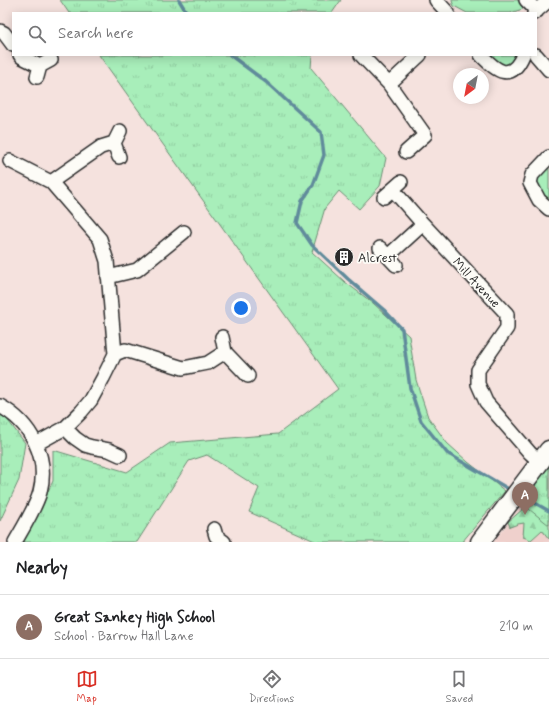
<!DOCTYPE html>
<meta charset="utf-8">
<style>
body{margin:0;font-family:Mynerve,sans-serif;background:#f2f2f2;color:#202124}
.compass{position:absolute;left:453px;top:68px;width:36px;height:36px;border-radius:50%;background:#fff;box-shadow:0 2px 10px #0003;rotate:212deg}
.you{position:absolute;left:241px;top:308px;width:14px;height:14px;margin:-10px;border:3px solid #fff;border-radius:50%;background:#1a73e8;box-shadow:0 0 0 6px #1a73e833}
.badge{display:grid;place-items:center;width:26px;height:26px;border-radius:50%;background:#d93025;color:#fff;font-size:13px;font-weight:700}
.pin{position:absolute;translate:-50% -33px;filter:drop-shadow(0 1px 2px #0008)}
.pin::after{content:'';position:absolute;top:21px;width:14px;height:12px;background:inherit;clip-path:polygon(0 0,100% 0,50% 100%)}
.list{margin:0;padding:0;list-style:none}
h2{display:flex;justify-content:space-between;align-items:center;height:52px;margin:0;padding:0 16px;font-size:17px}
h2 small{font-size:13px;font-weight:400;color:#757577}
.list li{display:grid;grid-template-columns:26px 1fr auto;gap:12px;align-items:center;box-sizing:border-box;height:64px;padding:0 16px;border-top:1px solid #e0e0e0}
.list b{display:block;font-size:15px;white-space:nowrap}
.list p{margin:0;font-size:13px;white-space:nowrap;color:#757577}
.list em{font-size:13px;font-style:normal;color:#757577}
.icon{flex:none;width:22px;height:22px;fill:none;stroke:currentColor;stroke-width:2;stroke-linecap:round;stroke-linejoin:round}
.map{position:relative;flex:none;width:549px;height:542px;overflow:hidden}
.search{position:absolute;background:#fff;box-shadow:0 2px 10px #0003;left:12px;right:12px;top:12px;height:44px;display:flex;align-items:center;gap:10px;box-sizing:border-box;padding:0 14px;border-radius:0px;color:#757577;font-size:15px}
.sheet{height:116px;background:#fff}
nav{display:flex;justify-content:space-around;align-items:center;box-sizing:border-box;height:56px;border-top:1px solid #e0e0e0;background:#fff;font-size:11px;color:#757577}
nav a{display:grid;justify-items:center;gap:2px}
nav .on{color:#d93025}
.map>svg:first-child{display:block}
.built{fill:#efd0cc}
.green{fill:#a8eeba;stroke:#6a8c72}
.forest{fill:url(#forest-firs);stroke:#6a8c72}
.park{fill:url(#park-tufts);stroke:#6a8c72}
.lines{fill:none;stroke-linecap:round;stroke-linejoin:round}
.stream{stroke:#618b9b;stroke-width:3.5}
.street-casing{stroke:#2b2b2b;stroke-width:16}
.secondary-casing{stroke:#2b2b2b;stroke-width:21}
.street{stroke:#fdfcf7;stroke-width:13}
.secondary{stroke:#fdfcf7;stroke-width:18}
.labels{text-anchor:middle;stroke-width:3.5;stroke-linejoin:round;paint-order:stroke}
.poi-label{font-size:13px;fill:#2b2b2b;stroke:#fdfcf7;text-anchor:start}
.street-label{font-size:13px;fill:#2b2b2b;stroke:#fdfcf7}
</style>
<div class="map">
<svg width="549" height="542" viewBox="0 0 549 542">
<defs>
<pattern id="forest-firs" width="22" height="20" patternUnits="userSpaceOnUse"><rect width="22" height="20" fill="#a8eeba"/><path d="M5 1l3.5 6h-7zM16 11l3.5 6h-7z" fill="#91cca0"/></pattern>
<pattern id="park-tufts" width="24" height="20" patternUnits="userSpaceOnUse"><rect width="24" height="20" fill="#a8eeba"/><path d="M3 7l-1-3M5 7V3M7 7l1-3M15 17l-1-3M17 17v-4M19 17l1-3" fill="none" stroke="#91cca0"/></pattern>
</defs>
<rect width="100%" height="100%" fill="#f5e2de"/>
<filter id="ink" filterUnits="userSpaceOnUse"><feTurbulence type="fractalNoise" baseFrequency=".025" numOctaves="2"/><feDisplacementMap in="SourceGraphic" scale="8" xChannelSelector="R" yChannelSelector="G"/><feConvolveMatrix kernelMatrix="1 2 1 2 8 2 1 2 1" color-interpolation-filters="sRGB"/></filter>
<g filter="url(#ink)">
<path class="built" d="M523,504L549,525V542H494Z"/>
<path class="green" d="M452,0H517L523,6V9L510,13H467L454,6L452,1Z
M486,55H516C513,64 509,65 500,67Z
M549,158V209L532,175Z"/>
<path class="forest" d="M549,463V539L542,530L531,540L523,537L524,523L518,524L510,527L508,522L531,502Z"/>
<path class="park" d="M60,0H341L332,13H69Z
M99,55H312L311,68L386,158L380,186L359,209L339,191L325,208L312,252L345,282L373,303L409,336L416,380L428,417L447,443L468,462L505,491L462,542H317L249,512L259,488L207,455L189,461L137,542H23L53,481V450L127,472L170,443L278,434L338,389Z
M0,415L6,418L25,443L19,480L0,521Z
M549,457V525L515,498Z"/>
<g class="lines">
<path class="stream" d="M179,0L187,13
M230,55L266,82L321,132L324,155L313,185L302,201L297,223L312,245L348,279L384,310L402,329L410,388L421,421L447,453L512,491
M521,495L549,511"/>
<defs>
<path id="street" d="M436,0L448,13
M526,0L537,11
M534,13L549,0
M0,31L4,33L13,45
M20,55L22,57L40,66L37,77
M361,55L389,84L425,135L406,152
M481,55C496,71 511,83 523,55
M536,55L549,70
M40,66L51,60
M389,84L420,55
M114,143L119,157
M549,157L532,175L530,183L539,200L549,209
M10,161L51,182L100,239L107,261L115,354L103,378L91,400L81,412L65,428L36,444
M51,182L101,147L114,143L120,131
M393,190L423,224L507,314V328L478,370V384L486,402L530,453L540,462
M384,197L401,182
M380,248L396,265
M388,256L423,224
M108,277L137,270L184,232
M222,337L225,352
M115,354L125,350L183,368L208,363L225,352L248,376
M0,406C31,423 49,457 40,492C36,507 23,528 15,542
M65,428L75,438L85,445L92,447L109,450L120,455
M214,529L216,536L224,542"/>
<path id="secondary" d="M480,542L549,450"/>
</defs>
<use href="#street" class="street-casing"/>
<use href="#secondary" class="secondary-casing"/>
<use href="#street" class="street"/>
<use href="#secondary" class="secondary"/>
</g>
</g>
<defs>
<symbol id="building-disc" viewBox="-11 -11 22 22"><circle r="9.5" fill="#2b2b2b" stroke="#fdfcf7"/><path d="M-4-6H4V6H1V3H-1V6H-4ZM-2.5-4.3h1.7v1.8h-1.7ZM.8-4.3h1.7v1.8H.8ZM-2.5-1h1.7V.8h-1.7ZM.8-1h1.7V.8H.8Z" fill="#fff"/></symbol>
</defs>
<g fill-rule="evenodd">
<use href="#building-disc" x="333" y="246" width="22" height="22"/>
</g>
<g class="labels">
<g class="poi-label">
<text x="358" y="262">Alcrest</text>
</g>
<g class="street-label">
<text transform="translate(477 282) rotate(47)" y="5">Mill Avenue</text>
</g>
</g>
</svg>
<svg class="compass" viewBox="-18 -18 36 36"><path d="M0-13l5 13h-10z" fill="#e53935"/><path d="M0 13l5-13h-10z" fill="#757577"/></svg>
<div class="you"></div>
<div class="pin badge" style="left:525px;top:515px;background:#8d6e63">A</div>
<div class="search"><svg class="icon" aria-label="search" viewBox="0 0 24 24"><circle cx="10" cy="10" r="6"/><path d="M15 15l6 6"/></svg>Search here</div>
</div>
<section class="sheet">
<h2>Nearby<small></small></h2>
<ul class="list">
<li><span class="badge" style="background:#8d6e63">A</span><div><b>Great Sankey High School</b><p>School · Barrow Hall Lane</p></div><em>210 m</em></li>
</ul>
</section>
<nav>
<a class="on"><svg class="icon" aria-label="map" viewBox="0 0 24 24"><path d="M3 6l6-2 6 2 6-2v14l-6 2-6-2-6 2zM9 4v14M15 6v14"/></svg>Map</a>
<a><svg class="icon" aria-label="directions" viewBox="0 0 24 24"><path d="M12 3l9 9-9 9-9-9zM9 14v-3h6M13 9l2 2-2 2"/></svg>Directions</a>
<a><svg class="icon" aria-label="saved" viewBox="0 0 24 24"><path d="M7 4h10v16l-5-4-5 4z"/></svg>Saved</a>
</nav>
